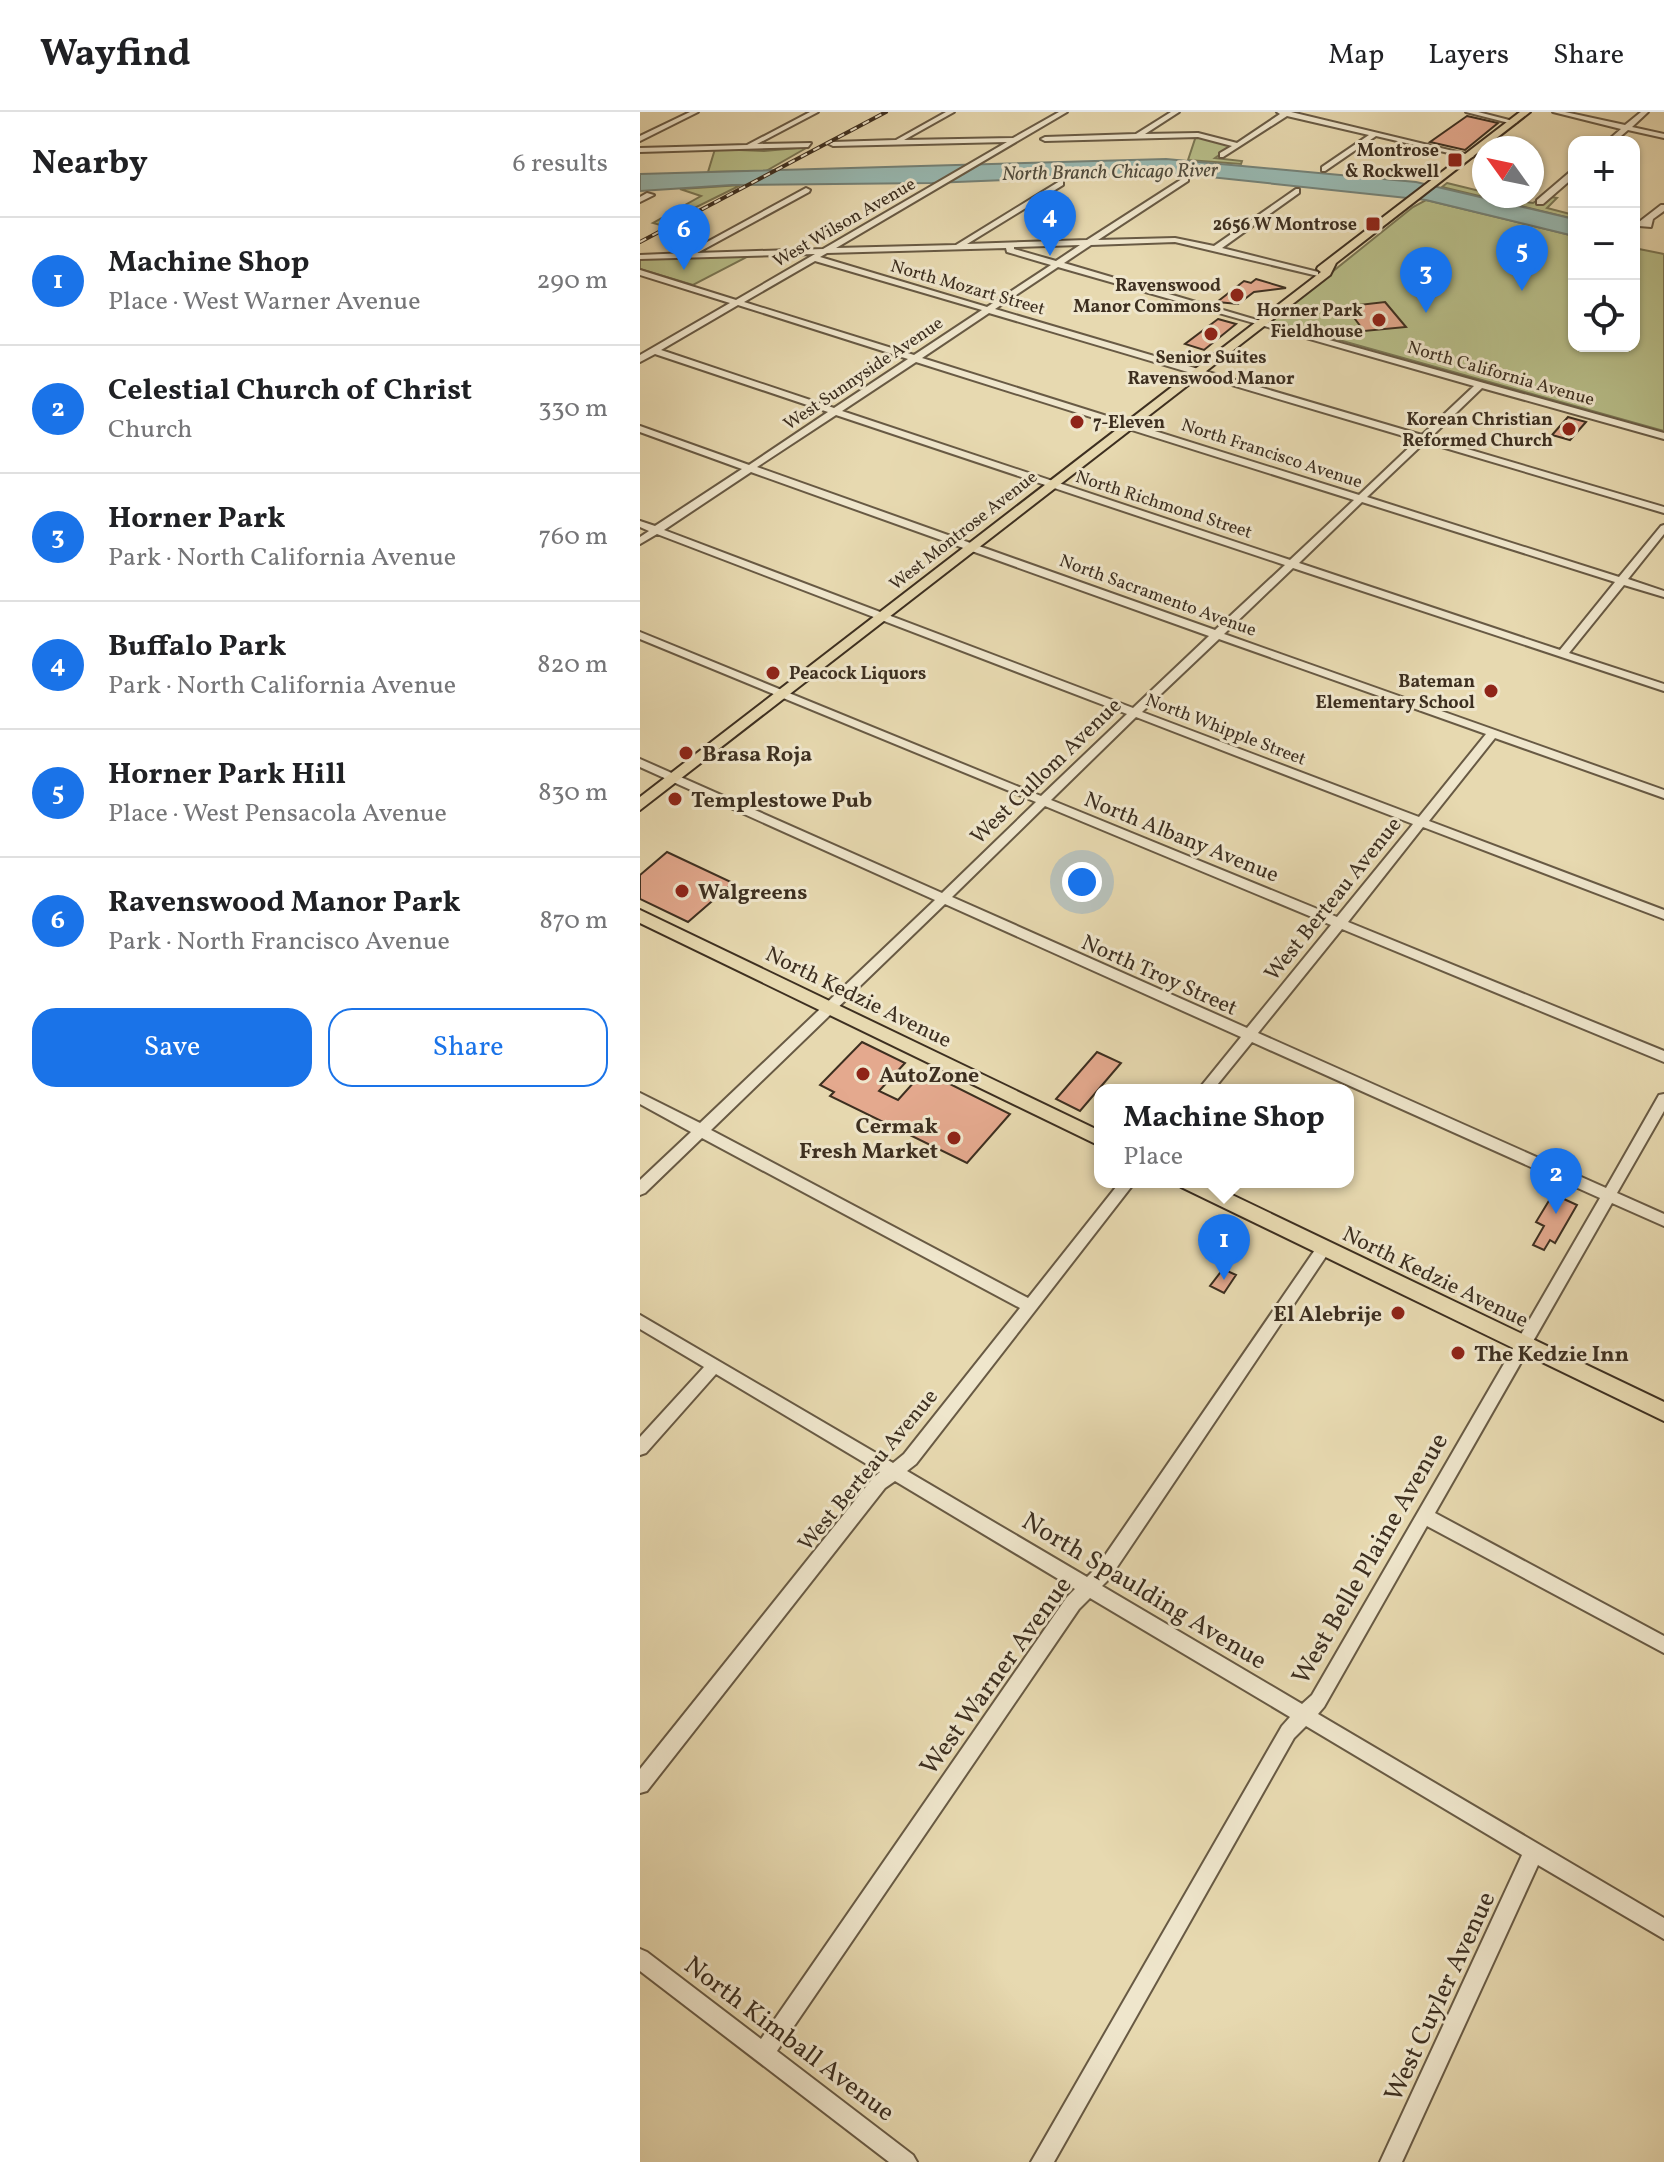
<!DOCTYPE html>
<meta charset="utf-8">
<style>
body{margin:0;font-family:Vollkorn,serif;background:#f6f6f6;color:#202124}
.controls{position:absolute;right:24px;top:24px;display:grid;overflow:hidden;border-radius:16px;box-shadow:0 2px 6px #0004}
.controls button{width:72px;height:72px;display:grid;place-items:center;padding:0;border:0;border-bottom:2px solid #e0e0e0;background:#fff;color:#202124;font:40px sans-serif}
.compass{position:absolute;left:832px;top:24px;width:72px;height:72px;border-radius:50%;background:#fff;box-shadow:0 2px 6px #0004;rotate:303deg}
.you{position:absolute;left:442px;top:770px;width:28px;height:28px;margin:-20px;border:6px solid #fff;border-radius:50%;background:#1a73e8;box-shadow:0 0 0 12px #1a73e833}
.badge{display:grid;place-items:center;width:52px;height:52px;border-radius:50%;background:#1a73e8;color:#fff;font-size:26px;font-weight:700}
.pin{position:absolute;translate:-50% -66px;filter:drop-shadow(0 2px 4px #0008)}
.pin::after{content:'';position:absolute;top:42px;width:28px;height:24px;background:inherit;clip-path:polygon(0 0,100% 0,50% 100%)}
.popup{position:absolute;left:454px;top:972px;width:260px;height:104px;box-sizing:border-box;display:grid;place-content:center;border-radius:16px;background:#fff;filter:drop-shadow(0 2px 6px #0005);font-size:26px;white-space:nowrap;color:#757577}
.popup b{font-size:30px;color:#202124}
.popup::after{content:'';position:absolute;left:50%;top:100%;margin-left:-16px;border:16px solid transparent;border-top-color:#fff}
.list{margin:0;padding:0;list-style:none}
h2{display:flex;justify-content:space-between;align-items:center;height:104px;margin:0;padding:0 32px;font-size:34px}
h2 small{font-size:26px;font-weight:400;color:#757577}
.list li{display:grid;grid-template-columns:52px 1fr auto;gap:24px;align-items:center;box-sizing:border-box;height:128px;padding:0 32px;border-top:2px solid #e0e0e0}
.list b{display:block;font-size:30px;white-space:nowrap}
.list p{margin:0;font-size:26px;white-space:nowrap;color:#757577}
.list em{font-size:26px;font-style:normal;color:#757577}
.actions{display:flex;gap:16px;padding:24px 32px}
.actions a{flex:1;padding:18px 0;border:2px solid #1a73e8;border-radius:24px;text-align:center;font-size:28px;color:#1a73e8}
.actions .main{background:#1a73e8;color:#fff}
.icon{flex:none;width:44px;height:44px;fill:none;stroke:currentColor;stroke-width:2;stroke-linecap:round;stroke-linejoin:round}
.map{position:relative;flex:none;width:1024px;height:2050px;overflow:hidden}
header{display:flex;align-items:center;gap:48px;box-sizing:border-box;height:112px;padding:0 40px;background:#fff;border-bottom:2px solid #e0e0e0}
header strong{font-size:38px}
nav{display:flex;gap:44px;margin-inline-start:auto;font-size:28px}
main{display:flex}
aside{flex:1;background:#fff}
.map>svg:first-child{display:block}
.green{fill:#b8bf8a;stroke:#7a7755;stroke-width:2}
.water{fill:#98b9b2;stroke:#748278;stroke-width:2}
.building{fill:#e4a98e;stroke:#3d2f20;stroke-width:2}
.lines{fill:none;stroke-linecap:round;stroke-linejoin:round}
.minor-casing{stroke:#685a44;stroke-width:4}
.major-casing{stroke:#3d2f20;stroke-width:4}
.minor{fill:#efe6cc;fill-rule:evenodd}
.major{fill:#e7d9b0;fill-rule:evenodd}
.rail-casing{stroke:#3d2f20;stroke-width:4}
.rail{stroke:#efe6cc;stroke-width:2;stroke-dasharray:7;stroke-linecap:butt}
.poi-dot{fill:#8f2418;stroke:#efe6cc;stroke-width:3}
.labels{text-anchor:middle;stroke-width:6;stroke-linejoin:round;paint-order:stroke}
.far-poi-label{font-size:18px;font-weight:bold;fill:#3d2f20;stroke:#efe6cc;text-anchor:end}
.far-street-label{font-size:18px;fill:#3d2f20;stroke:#efe6cc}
.far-water-label{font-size:20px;font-style:italic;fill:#4f4b3d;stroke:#efe6cc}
.poi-label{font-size:22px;font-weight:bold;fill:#3d2f20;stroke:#efe6cc;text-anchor:start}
.street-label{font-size:22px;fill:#3d2f20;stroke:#efe6cc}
.near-street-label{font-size:26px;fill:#3d2f20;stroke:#efe6cc}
</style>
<header>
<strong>Wayfind</strong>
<nav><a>Map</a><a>Layers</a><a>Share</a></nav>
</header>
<main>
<aside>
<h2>Nearby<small>6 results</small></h2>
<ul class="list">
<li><span class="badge">1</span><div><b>Machine Shop</b><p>Place · West Warner Avenue</p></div><em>290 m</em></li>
<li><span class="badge">2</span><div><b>Celestial Church of Christ</b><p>Church</p></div><em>330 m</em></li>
<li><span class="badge">3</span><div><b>Horner Park</b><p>Park · North California Avenue</p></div><em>760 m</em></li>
<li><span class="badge">4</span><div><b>Buffalo Park</b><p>Park · North California Avenue</p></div><em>820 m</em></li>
<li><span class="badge">5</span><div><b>Horner Park Hill</b><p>Place · West Pensacola Avenue</p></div><em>830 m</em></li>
<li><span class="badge">6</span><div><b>Ravenswood Manor Park</b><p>Park · North Francisco Avenue</p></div><em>870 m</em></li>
</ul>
<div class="actions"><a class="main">Save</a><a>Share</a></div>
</aside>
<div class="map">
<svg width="1024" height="2050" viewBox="0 0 1024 2050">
<rect width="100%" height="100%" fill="#e7d9b0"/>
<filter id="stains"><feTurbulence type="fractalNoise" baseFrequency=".0025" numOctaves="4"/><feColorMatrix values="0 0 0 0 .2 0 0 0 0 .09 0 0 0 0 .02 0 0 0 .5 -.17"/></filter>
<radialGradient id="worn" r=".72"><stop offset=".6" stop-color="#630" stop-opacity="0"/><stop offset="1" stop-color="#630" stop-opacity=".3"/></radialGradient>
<path class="green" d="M556,24L593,33L575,46L602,49L601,52L548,48Z
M168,35L126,59L68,60L75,37L124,39Z
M807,71L844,80V84L893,91L896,89L904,91L911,85L917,86L907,96L934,103V107L802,75Z
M101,73L20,113L13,111L61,84L40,77Z
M786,88L934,124V234H994V136L1024,142V319L631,209L773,95Z
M102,144L105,146L53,173L0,157V147Z"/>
<path class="water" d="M526,47L776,70L934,107V124L786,88L551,63L509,62L292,71L92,73L0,79V62Z"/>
<path class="building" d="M827,4L858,11L825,38L790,30Z
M616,167L646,176L614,180L598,192L577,190L604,169L611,171Z
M745,190L766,215L724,219L712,203H716L710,194Z
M578,207L596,212L564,238L545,232Z
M928,305L946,310L930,328L912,323Z
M27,740L93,771L48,810L0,787V763Z
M222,930L265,951L239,979L258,988L284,959L370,1002L327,1051L190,984L194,980L180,973Z
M457,940L481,951L440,999L416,987Z
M913,1082L937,1093L915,1131L910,1128L904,1138L893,1133L904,1114L896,1110Z
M583,1157L596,1163L584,1181L570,1174Z"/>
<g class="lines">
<defs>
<path id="minor" d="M50,0H58L0,29V24Z
M170,0H178L117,32L171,31L168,35L0,40V36L107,33Z
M306,0H314L264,28L373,26L419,0H427L196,136L316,133L420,69H423V73L327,132L447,128L545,65H548V69L458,128L535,126L574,134L656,77H659V81L582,136L678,160V164L535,130L451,133L424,151L610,206L1024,321V327L842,276L790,326L1024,395V401L785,330L727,385L979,465L1021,414L1024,413V422L988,467L1024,479V485L984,473L929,541L1024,572V579L653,456L584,522L1024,678V686L855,626L789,709L1024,798V807L783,715L708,810L1024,939V950L702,817L618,921L966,1076L1019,983L1024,982V999L977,1081L1024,1102V1114L972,1091L795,1401L1024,1524V1541L787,1414L684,1595L678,1602L1024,1806V1827L898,1753L762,2050H740L882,1743L666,1614L654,1626L414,2050H391L642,1614L650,1605L450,1486L439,1497L137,1939L273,2043L277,2050H249L0,1859V1837L7,1840L121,1927L427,1485L435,1477L255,1369L245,1376L7,1679L0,1681V1657L233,1366L240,1360L76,1262L6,1341L0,1343V1325L64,1255L0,1217V1203L253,1351L264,1342L380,1196L62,1026L5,1081L0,1083V1068L51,1020L0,992V981L60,1011L295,788L0,655V647L302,781L396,690L0,527V520L401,684L487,602L17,422L0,432V425L9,419L0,415V409L15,414L102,357L0,320V314L109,353L188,300L15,242L0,250V243L90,191L0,163V158L96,188L175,142L0,147V143L47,141L166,76L170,78L169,80L57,141L183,137L367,30L193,34L189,32L193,30L256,28ZM440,133L416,149L374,137V135ZM366,136L367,140L411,153L347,195L180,145L187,141ZM175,149L342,198L274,243L104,190ZM418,155L834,274L782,323L355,197ZM98,193L268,247L194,296L21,238ZM349,201L777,328L719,383L282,246ZM276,250L714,388L650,448L202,299ZM196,303L645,453L575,518L117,355ZM111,360L569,524L493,596L24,418ZM722,390L975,470L920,538L659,451ZM579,527L846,622L779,705L502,600ZM496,605L773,712L697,805L411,688ZM405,694L691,813L607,916L312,785ZM305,792L601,925L558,978H573L612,930L960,1086L672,1583L662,1592L462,1474L469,1467L689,1140L691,1136L689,1132L684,1130L679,1132L457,1455L447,1465L267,1359L276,1352L495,1070H480L388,1186L71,1018Z
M531,0H539L505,22L558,21L597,31L640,2L637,0H651L834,44L830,46L736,24L685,59H682V55L729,23L647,4L583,45H580V41L592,34L558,25L405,29L401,27L405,25L496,22Z
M826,0H838L877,10L873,12Z
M913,0H925L985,13L1001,0H1008L992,15L1024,22V26L988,18L974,30H966L981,17Z
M931,59H934V65L903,92H897V88Z
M7,81L14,83L0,90V85Z
M1021,93H1024V99L1013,107L1011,115L999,114V110Z"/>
<path id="major" d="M880,0H890L696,151L690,163L0,698V685L681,160L677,157L678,155Z
M0,798L460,1019V1034L0,811Z
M539,1070H565L1024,1290V1309L541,1075Z"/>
</defs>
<use href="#minor" class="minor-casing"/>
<use href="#major" class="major-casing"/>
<use href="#minor" class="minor"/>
<use href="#major" class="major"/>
<defs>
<path id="rail" d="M0,130L246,0"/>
</defs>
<use href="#rail" class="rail-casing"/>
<use href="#rail" class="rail"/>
</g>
<g class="poi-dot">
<rect x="807" y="40" width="16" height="16" rx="4"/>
<rect x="725" y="104" width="16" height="16" rx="4"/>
<circle cx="597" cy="183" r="8"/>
<circle cx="739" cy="208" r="8"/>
<circle cx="571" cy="222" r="8"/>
<circle cx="437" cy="310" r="8"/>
<circle cx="929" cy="317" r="8"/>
<circle cx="133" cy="561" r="8"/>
<circle cx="851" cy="579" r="8"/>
<circle cx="46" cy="641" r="8"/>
<circle cx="35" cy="687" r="8"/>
<circle cx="42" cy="779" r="8"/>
<circle cx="223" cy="962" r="8"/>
<circle cx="314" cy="1026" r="8"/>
<circle cx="758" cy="1201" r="8"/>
<circle cx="818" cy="1241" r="8"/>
</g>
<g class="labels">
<g class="far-poi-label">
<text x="799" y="44">Montrose<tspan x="799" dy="21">&amp; Rockwell</tspan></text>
<text x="717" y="118">2656 W Montrose</text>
<text x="581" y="179">Ravenswood<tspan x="581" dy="21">Manor Commons</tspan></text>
<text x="723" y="204">Horner Park<tspan x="723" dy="21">Fieldhouse</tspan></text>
<text x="571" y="251" text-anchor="middle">Senior Suites<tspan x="571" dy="21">Ravenswood Manor</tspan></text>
<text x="913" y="313">Korean Christian<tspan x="913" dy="21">Reformed Church</tspan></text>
<text x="453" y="316" text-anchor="start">7-Eleven</text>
<text x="149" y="567" text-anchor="start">Peacock Liquors</text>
<text x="835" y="575">Bateman<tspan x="835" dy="21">Elementary School</tspan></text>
</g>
<g class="far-street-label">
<text transform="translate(204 110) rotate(-30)" y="6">West Wilson Avenue</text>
<text transform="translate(328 175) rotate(16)" y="6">North Mozart Street</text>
<text transform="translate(223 261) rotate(-34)" y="6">West Sunnyside Avenue</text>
<text transform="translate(861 261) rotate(16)" y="6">North California Avenue</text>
<text transform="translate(632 341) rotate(18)" y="6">North Francisco Avenue</text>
<text transform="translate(524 392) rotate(18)" y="6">North Richmond Street</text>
<text transform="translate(323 418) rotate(-38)" y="6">West Montrose Avenue</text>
<text transform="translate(518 483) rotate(20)" y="6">North Sacramento Avenue</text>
<text transform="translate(586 617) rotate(21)" y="6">North Whipple Street</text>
</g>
<g class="far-water-label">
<text transform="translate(470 59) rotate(-1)" y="7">North Branch Chicago River</text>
</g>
<g class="poi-label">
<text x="62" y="649">Brasa Roja</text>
<text x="51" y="695">Templestowe Pub</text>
<text x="58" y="787">Walgreens</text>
<text x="239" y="970">AutoZone</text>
<text x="298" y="1021" text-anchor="end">Cermak<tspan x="298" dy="25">Fresh Market</tspan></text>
<text x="742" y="1209" text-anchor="end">El Alebrije</text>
<text x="834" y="1249">The Kedzie Inn</text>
</g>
<g class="street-label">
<text transform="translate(405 658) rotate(-44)" y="8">West Cullom Avenue</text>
<text transform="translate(542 724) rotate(22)" y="8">North Albany Avenue</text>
<text transform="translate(692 786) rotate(-51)" y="8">West Berteau Avenue</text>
<text transform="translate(520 862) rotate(24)" y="8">North Troy Street</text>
<text transform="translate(219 884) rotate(26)" y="8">North Kedzie Avenue</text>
<text transform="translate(796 1164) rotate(26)" y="8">North Kedzie Avenue</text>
<text transform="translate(227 1357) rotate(-50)" y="8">West Berteau Avenue</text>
</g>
<g class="near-street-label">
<text transform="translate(729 1446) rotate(-60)" y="9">West Belle Plaine Avenue</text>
<text transform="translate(505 1478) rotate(31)" y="9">North Spaulding Avenue</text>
<text transform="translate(355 1563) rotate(-54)" y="9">West Warner Avenue</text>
<text transform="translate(799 1884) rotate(-65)" y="9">West Cuyler Avenue</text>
<text transform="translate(150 1926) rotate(37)" y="9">North Kimball Avenue</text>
</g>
</g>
<rect width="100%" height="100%" filter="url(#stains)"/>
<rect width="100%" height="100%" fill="url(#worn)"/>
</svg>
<div class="controls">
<button>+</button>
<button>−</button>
<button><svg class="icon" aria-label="locate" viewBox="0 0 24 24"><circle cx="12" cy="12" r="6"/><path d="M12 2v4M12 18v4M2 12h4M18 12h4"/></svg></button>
</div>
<svg class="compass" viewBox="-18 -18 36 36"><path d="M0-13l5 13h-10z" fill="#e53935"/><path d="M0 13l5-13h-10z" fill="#757577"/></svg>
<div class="you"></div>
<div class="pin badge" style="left:584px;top:1168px">1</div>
<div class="popup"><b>Machine Shop</b>Place</div>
<div class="pin badge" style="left:916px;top:1102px">2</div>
<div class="pin badge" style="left:786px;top:201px">3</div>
<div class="pin badge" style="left:410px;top:144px">4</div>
<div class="pin badge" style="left:882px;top:179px">5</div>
<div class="pin badge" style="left:44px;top:158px">6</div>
</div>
</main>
